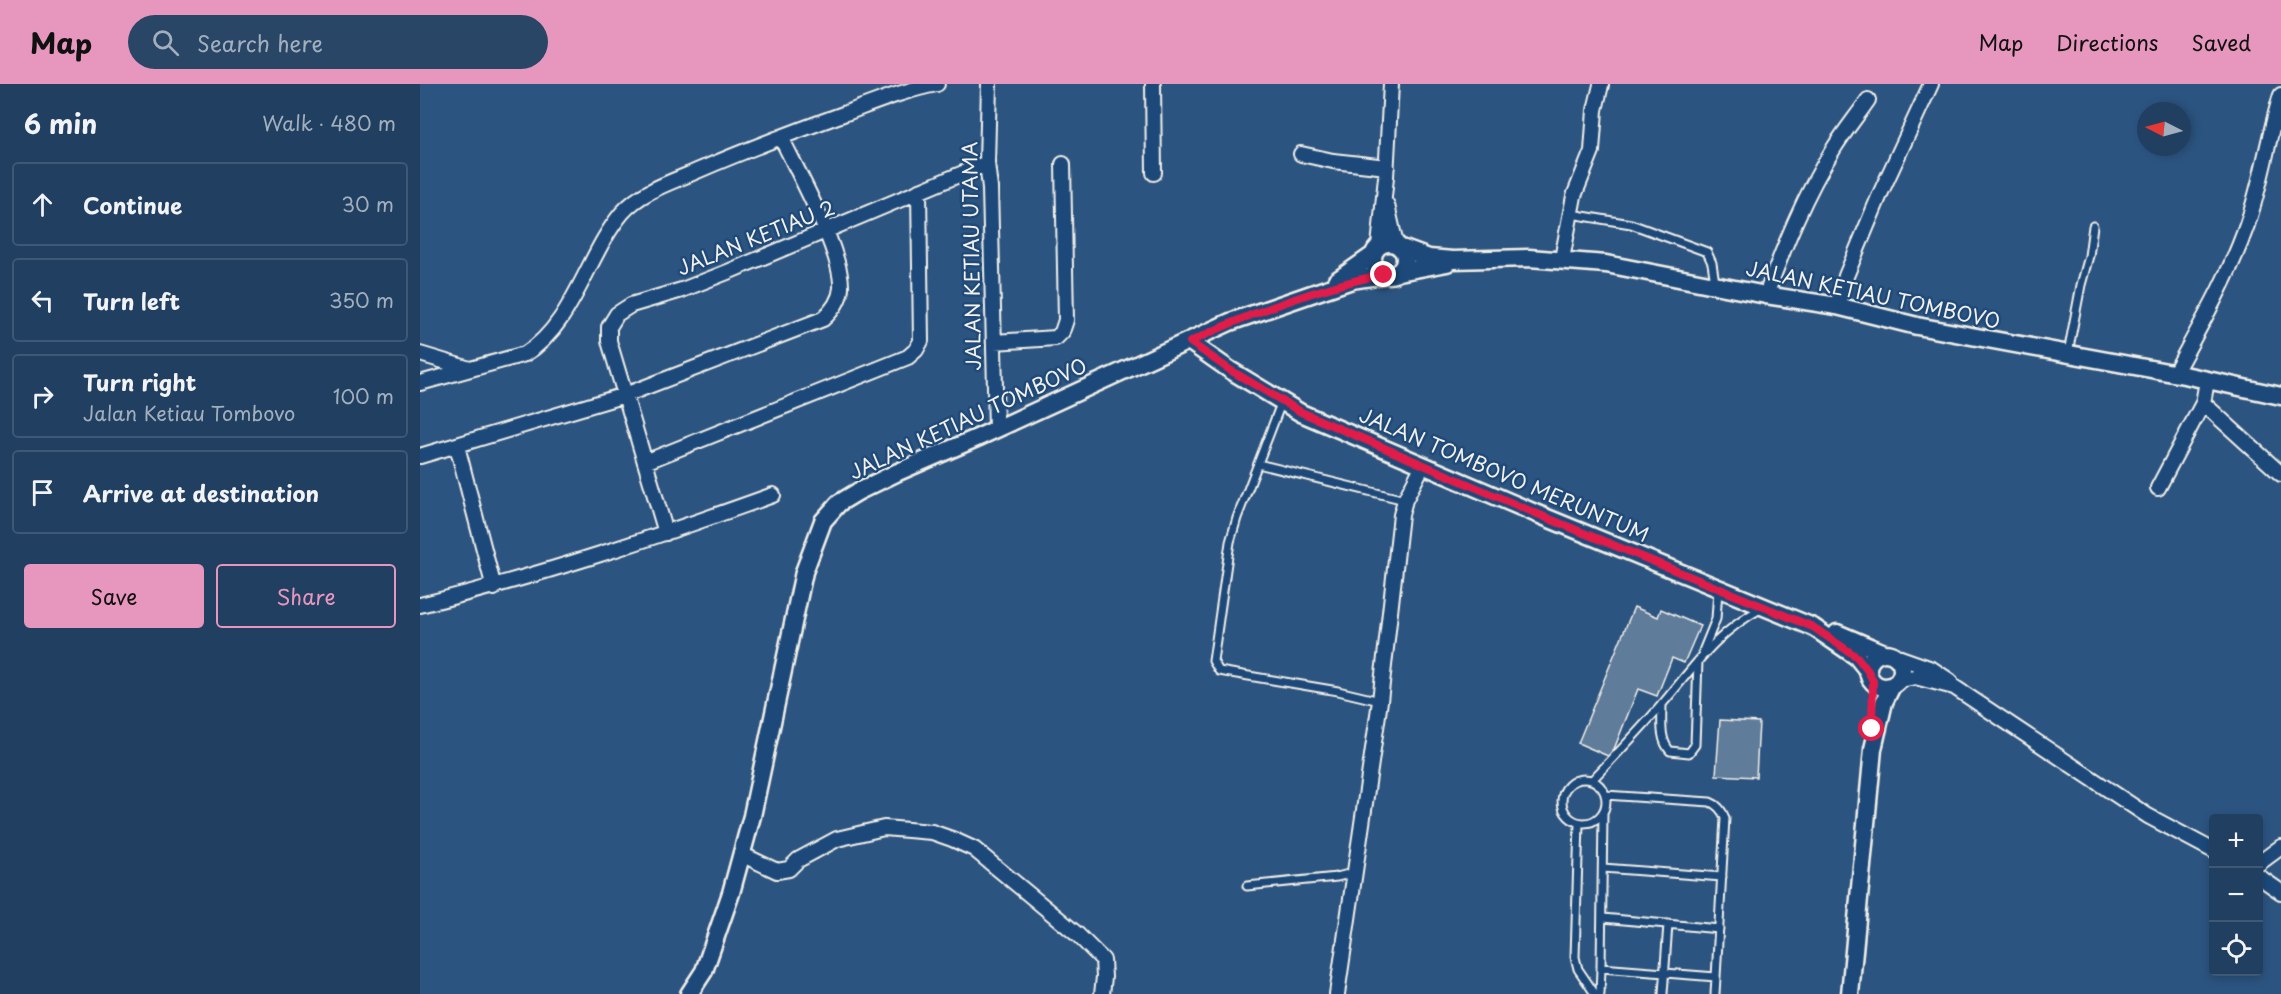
<!DOCTYPE html>
<meta charset="utf-8">
<style>
body{margin:0;font-family:"Playpen Sans",sans-serif;background:#294667;color:#f1f3f6}
.controls{position:absolute;right:18px;bottom:18px;display:grid;overflow:hidden;border-radius:6px;box-shadow:0 3px 9px #0003}
.controls button{width:54px;height:54px;display:grid;place-items:center;padding:0;border:0;border-bottom:2px solid #3e5876;background:#213f61;color:#f1f3f6;font:30px sans-serif}
.compass{position:absolute;left:1717px;top:18px;width:54px;height:54px;border-radius:50%;background:#213f61;box-shadow:0 3px 9px #0003;rotate:276deg}
.stop{position:absolute;width:18px;height:18px;margin:-14px;border:4px solid #e11d48;border-radius:50%;background:#fff}
.stop.end{background:#e11d48;border-color:#fff;box-shadow:0 2px 6px #0008}
.list{margin:0;padding:0;list-style:none}
h2{display:flex;justify-content:space-between;align-items:center;height:78px;margin:0;padding:0 24px;font-size:26px}
h2 small{font-size:20px;font-weight:400;color:#a2afbd}
.list li{display:grid;grid-template-columns:39px 1fr auto;gap:18px;align-items:center;box-sizing:border-box;height:84px;margin:0 12px 12px;padding:0 12px;border:2px solid #3e5876;border-radius:6px}
.list b{display:block;font-size:22px;white-space:nowrap}
.list p{margin:0;font-size:20px;white-space:nowrap;color:#a2afbd}
.list em{font-size:20px;font-style:normal;color:#a2afbd}
.actions{display:flex;gap:12px;padding:18px 24px}
.actions a{flex:1;padding:14px 0;border:2px solid #e797bd;border-radius:6px;text-align:center;font-size:21px;color:#e797bd}
.actions .main{background:#e797bd;color:#111}
.icon{flex:none;width:33px;height:33px;fill:none;stroke:currentColor;stroke-width:2;stroke-linecap:round;stroke-linejoin:round}
.map{position:relative;flex:none;width:1861px;height:910px;overflow:hidden}
header{display:flex;align-items:center;gap:36px;box-sizing:border-box;height:84px;padding:0 30px;background:#e797bd;color:#111}
header strong{font-size:28px}
nav{display:flex;gap:33px;margin-inline-start:auto;font-size:21px}
.search{width:420px;height:54px;background:#294667;display:flex;align-items:center;gap:15px;box-sizing:border-box;padding:0 21px;border-radius:33px;color:#a2afbd;font-size:22px}
main{display:flex}
aside{flex:1;background:#213f61}
.map>svg:first-child{display:block}
.building{fill:#5e7b9a;stroke:#f4f1e8;stroke-width:1.5}
.lines{fill:none;stroke-linecap:round;stroke-linejoin:round}
.service-casing{stroke:#f4f1e8;stroke-width:11}
.minor-casing{stroke:#f4f1e8;stroke-width:18}
.tertiary-casing{stroke:#f4f1e8;stroke-width:21}
.service{stroke:#1f4a7a;stroke-width:7}
.minor{stroke:#1f4a7a;stroke-width:14}
.tertiary{stroke:#1f4a7a;stroke-width:16}
.route{stroke:#e11d48;stroke-width:8}
.labels{text-anchor:middle;stroke-width:5;stroke-linejoin:round;paint-order:stroke}
.street-label{font-size:20px;fill:#f4f1e8;stroke:#1f4a7a}
</style>
<header>
<strong>Map</strong>
<div class="search"><svg class="icon" aria-label="search" viewBox="0 0 24 24"><circle cx="10" cy="10" r="6"/><path d="M15 15l6 6"/></svg>Search here</div>
<nav><a>Map</a><a>Directions</a><a>Saved</a></nav>
</header>
<main>
<aside>
<h2>6 min<small>Walk · 480 m</small></h2>
<ul class="list">
<li><svg class="icon" aria-label="ahead" viewBox="0 0 24 24"><path d="M12 20V5M6 11l6-6 6 6"/></svg><div><b>Continue</b></div><em>30 m</em></li>
<li><svg class="icon" aria-label="left" viewBox="0 0 24 24"><path d="M17 20v-9H6M10 6l-5 5 5 5"/></svg><div><b>Turn left</b></div><em>350 m</em></li>
<li><svg class="icon" aria-label="right" viewBox="0 0 24 24"><path d="M7 20v-9h11M14 6l5 5-5 5"/></svg><div><b>Turn right</b><p>Jalan Ketiau Tombovo</p></div><em>100 m</em></li>
<li><svg class="icon" aria-label="arrive" viewBox="0 0 24 24"><path d="M6 21V4h12l-3 4 3 4H6"/></svg><div><b>Arrive at destination</b></div></li>
</ul>
<div class="actions"><a class="main">Save</a><a>Share</a></div>
</aside>
<div class="map">
<svg width="1861" height="910" viewBox="0 0 1861 910">
<rect width="100%" height="100%" fill="#2c5481"/>
<filter id="ink" filterUnits="userSpaceOnUse"><feTurbulence type="fractalNoise" baseFrequency=".0167" numOctaves="2"/><feDisplacementMap in="SourceGraphic" scale="12" xChannelSelector="R" yChannelSelector="G"/><feConvolveMatrix kernelMatrix="1 2 1 2 8 2 1 2 1" color-interpolation-filters="sRGB"/></filter>
<g filter="url(#ink)">
<path class="building" d="M1214,523L1238,533L1241,525L1280,542L1264,579L1252,574L1237,612L1218,605L1194,665L1188,672L1158,659Z
M1300,636L1339,638L1336,693L1296,691Z"/>
<g class="lines">
<defs>
<path id="service" d="M1151,130L1211,140L1287,168L1292,179L1295,199
M1648,269L1661,201L1669,172L1673,142
M862,317L817,434L810,458L793,577L799,587L918,607L960,617
M838,380L985,416
M1283,567L1296,535L1298,506
M1242,620C1242,636 1239,655 1250,667L1269,669L1275,661L1278,577
M1142 717a22 22 0 1 1 44 0a22 22 0 1 1-44 0Z
M1172,696C1196,671 1221,645 1244,618C1277,579 1295,550 1342,524
M1183,729L1181,884L1296,893L1305,734C1302,726 1298,721 1290,718L1185,711
M1159,739L1155,873L1158,885L1175,910
M1183,784L1302,793
M827,802L917,793L936,788
M1183,834L1299,845
M1180,910L1181,884
M1243,910L1248,840
M1295,910L1296,893"/>
<path id="minor" d="M569,0L567,79L570,104L576,344
M733,0L734,89
M881,70L913,77L967,83
M967,121L976,161
M959,162L966,93L971,0
M1142,175L1154,112L1172,67L1175,26L1181,1
M1346,211C1365,160 1385,110 1414,64C1424,48 1437,32 1448,16
M1417,222L1426,192L1461,108L1511,0
M574,258L636,254L642,248L646,236L643,80
M0,270L50,285
M1754,290C1780,242 1809,193 1827,141C1842,98 1848,53 1861,11
M0,299L105,270C153,241 167,171 202,129C221,107 252,98 277,87C326,66 376,47 426,29C456,18 485,6 517,0
M1783,319L1861,390
M37,362L74,504
M0,372L205,311L403,235C413,226 420,217 421,204C423,169 377,87 361,53
M225,378L488,273L496,266L501,257L499,107
M1738,404L1783,319L1787,297
M246,449L189,257V243L197,230L211,221L262,206L310,187L567,79
M0,521C120,492 236,453 353,411
M1475,572L1512,585L1530,597
M1479,596L1495,593L1534,603L1728,732L1794,767
M321,770L357,787L369,785L378,776L417,755L464,744L512,748L532,755L554,765L658,851L683,876L684,893L682,910
M1838,780L1861,763
M1838,792L1861,808
M917,910L960,617L981,431L985,416L1003,381"/>
<path id="tertiary" d="M953 175a16 16 0 1 1 32 0a16 16 0 1 1-32 0Z
M979,163L1009,174L1033,176L1109,174L1186,180L1346,211L1417,222L1497,242L1769,292L1861,312
M979,188L1027,179
M916,197L953,171
M770,258L810,286L881,329L1115,429L1393,543L1437,573L1448,587
M1417,549L1464,569
M1448 586a17 17 0 1 1 34 0a17 17 0 1 1-34 0Z
M269,910L284,887L311,809L332,732L384,488L403,437L419,419L439,407L478,388L559,353L810,238L932,196L964,191
M1430,910L1453,665L1464,618L1472,602"/>
</defs>
<use href="#service" class="service-casing"/>
<use href="#minor" class="minor-casing"/>
<use href="#tertiary" class="tertiary-casing"/>
<use href="#service" class="service"/>
<use href="#minor" class="minor"/>
<use href="#tertiary" class="tertiary"/>
</g>
</g>
<g class="lines" filter="url(#ink)">
<path class="route" d="M964,191C939,194 916,202 892,209C850,223 810,238 770,258L810,286L881,328L1115,429L1393,543L1437,573L1448,587L1453,597L1452,645"/>
</g>
<g class="labels">
<g class="street-label">
<text transform="translate(336 154) rotate(-22)" y="7">JALAN KETIAU 2</text>
<text transform="translate(552 172) rotate(-91)" y="7">JALAN KETIAU UTAMA</text>
<text transform="translate(1453 211) rotate(12)" y="7">JALAN KETIAU TOMBOVO</text>
<text transform="translate(548 335) rotate(-25)" y="7">JALAN KETIAU TOMBOVO</text>
<text transform="translate(1084 391) rotate(23)" y="7">JALAN TOMBOVO MERUNTUM</text>
</g>
</g>
</svg>
<div class="controls">
<button>+</button>
<button>−</button>
<button><svg class="icon" aria-label="locate" viewBox="0 0 24 24"><circle cx="12" cy="12" r="6"/><path d="M12 2v4M12 18v4M2 12h4M18 12h4"/></svg></button>
</div>
<svg class="compass" viewBox="-18 -18 36 36"><path d="M0-13l5 13h-10z" fill="#e53935"/><path d="M0 13l5-13h-10z" fill="#a2afbd"/></svg>
<div class="stop" style="left:1452px;top:645px"></div>
<div class="stop end" style="left:964px;top:191px"></div>
</div>
</main>
